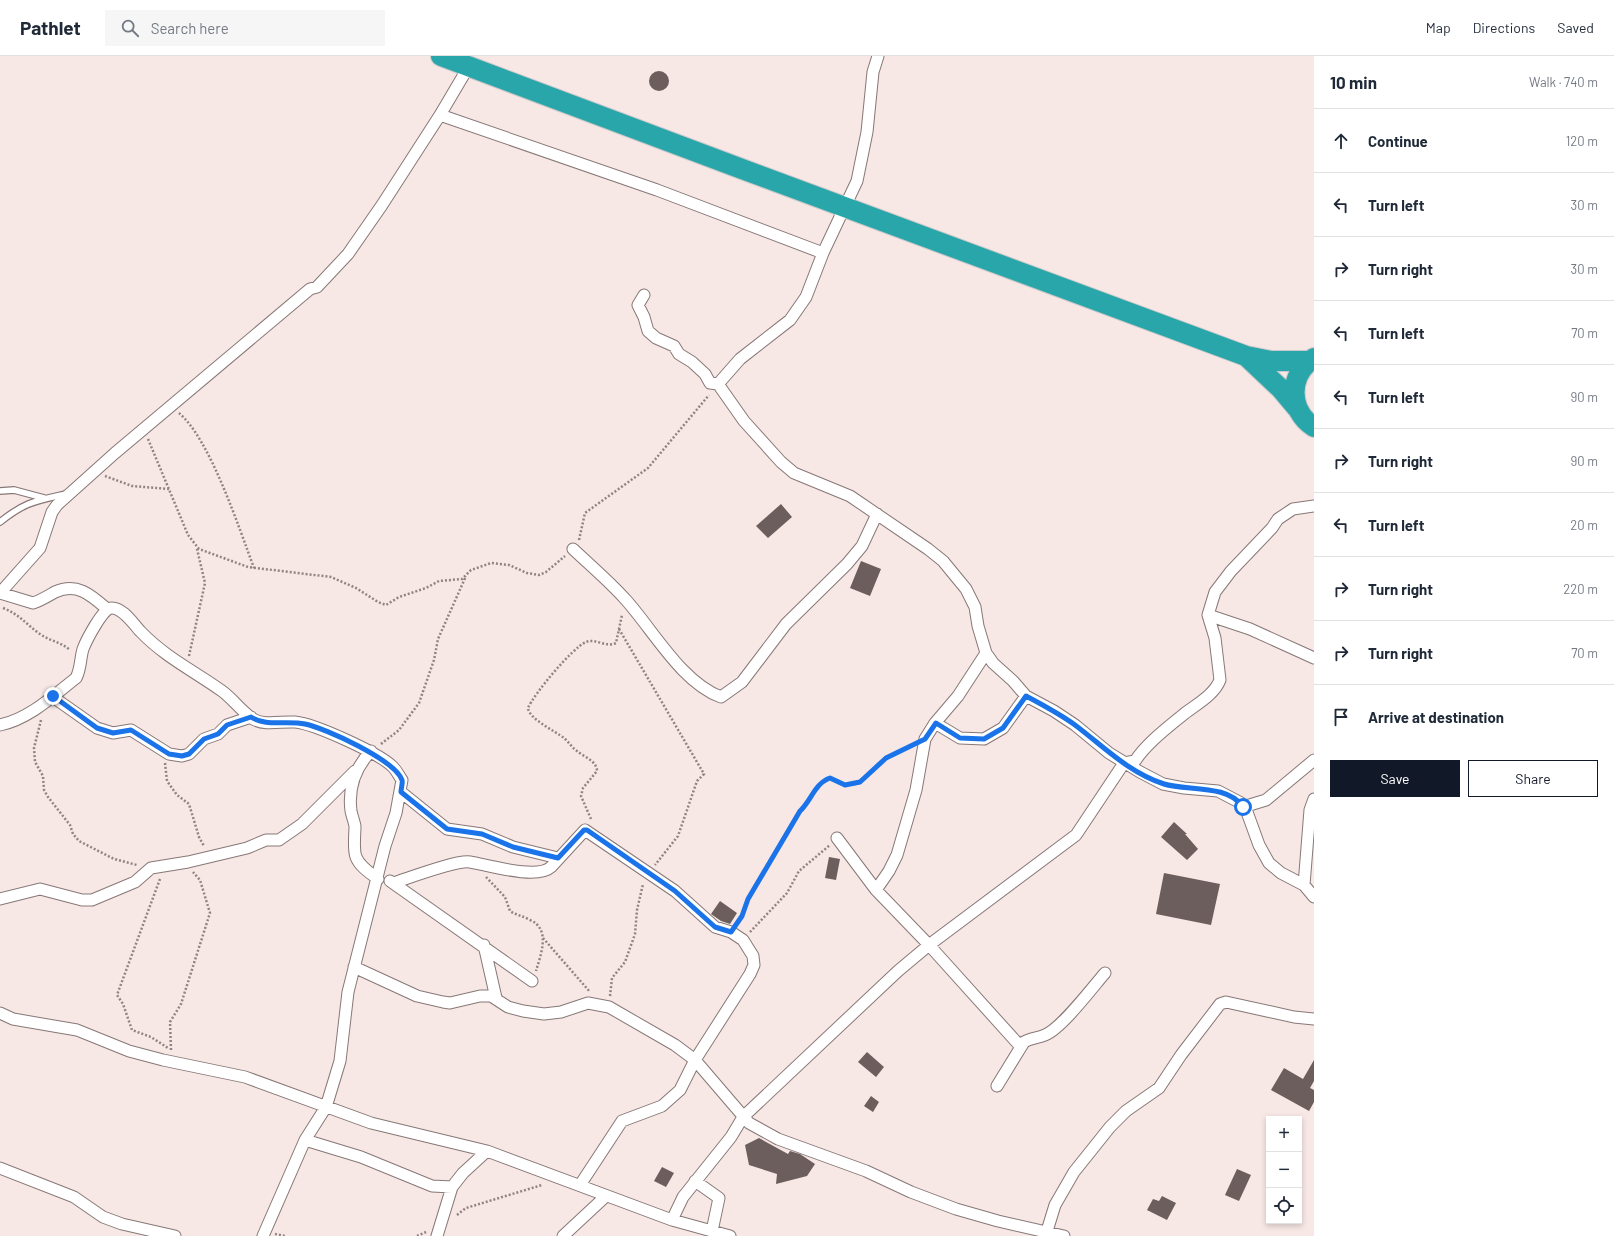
<!DOCTYPE html>
<meta charset="utf-8">
<style>
body{margin:0;font-family:Barlow,sans-serif;background:#f6f6f7;color:#1f2937}
.controls{position:absolute;right:12px;bottom:12px;display:grid;overflow:hidden;border-radius:0px;box-shadow:0 2px 6px #0003}
.controls button{width:36px;height:36px;display:grid;place-items:center;padding:0;border:0;border-bottom:1px solid #e0e1e3;background:#fff;color:#1f2937;font:20px sans-serif}
.stop{position:absolute;width:12px;height:12px;margin:-9px;border:3px solid #1a73e8;border-radius:50%;background:#fff}
.stop.end{background:#1a73e8;border-color:#fff;box-shadow:0 1px 4px #0008}
.list{margin:0;padding:0;list-style:none}
h2{display:flex;justify-content:space-between;align-items:center;height:52px;margin:0;padding:0 16px;font-size:17px}
h2 small{font-size:13px;font-weight:400;color:#747a83}
.list li{display:grid;grid-template-columns:26px 1fr auto;gap:12px;align-items:center;box-sizing:border-box;height:64px;padding:0 16px;border-top:1px solid #e0e1e3}
.list b{display:block;font-size:15px;white-space:nowrap}
.list em{font-size:13px;font-style:normal;color:#747a83}
.actions{display:flex;gap:8px;padding:12px 16px}
.actions a{flex:1;padding:9px 0;border:1px solid #111827;border-radius:0px;text-align:center;font-size:14px;color:#111827}
.actions .main{background:#111827;color:#fff}
.icon{flex:none;width:22px;height:22px;fill:none;stroke:currentColor;stroke-width:2;stroke-linecap:round;stroke-linejoin:round}
.map{position:relative;flex:none;width:1314px;height:1180px;overflow:hidden}
header{display:flex;align-items:center;gap:24px;box-sizing:border-box;height:56px;padding:0 20px;background:#fff;border-bottom:1px solid #e0e1e3}
header strong{font-size:19px}
nav{display:flex;gap:22px;margin-inline-start:auto;font-size:14px}
.search{width:280px;height:36px;background:#f6f6f7;display:flex;align-items:center;gap:10px;box-sizing:border-box;padding:0 14px;border-radius:0px;color:#747a83;font-size:15px}
main{display:flex}
aside{flex:1;background:#fff}
.map>svg:first-child{display:block}
.building{fill:#6b5e5c}
.lines{fill:none;stroke-linecap:round;stroke-linejoin:round}
.lane-casing{stroke:#877877;stroke-width:8}
.street-casing{stroke:#877877;stroke-width:13}
.highway-casing{stroke:#cac9c9;stroke-width:22}
.path{stroke:#908483;stroke-width:2.5;stroke-dasharray:2 2;stroke-linecap:butt}
.lane{stroke:#fff;stroke-width:5.5}
.street{stroke:#fff;stroke-width:11}
.highway{stroke:#28a6aa;stroke-width:20}
.route{stroke:#1a73e8;stroke-width:5}
</style>
<header>
<strong>Pathlet</strong>
<div class="search"><svg class="icon" aria-label="search" viewBox="0 0 24 24"><circle cx="10" cy="10" r="6"/><path d="M15 15l6 6"/></svg>Search here</div>
<nav><a>Map</a><a>Directions</a><a>Saved</a></nav>
</header>
<main>
<div class="map">
<svg width="1314" height="1180" viewBox="0 0 1314 1180">
<rect width="100%" height="100%" fill="#f7e7e5"/>
<path class="building" d="M649 25a10 10 0 1 1 20 0a10 10 0 1 1-20 0Z
M781,448L792,461L768,482L756,470Z
M861,505L881,513L870,540L850,532Z
M1174,766L1187,778H1185L1198,793L1187,804L1161,781Z
M829,801L840,803L836,824L825,822Z
M1164,817L1220,828L1211,869L1156,858Z
M720,845L737,857L730,868L721,865L711,858Z
M867,996L884,1011L876,1021L858,1006Z
M1314,1004V1025L1310,1032L1314,1034V1046L1309,1055L1271,1034L1284,1012L1303,1023Z
M871,1040L879,1046L873,1056L864,1050Z
M759,1082L788,1098L790,1095L800,1098L815,1108L807,1120L776,1128L777,1118L749,1109L745,1089Z
M662,1111L674,1117L666,1131L654,1125Z
M1237,1113L1251,1119L1239,1145L1225,1139Z
M1162,1140L1176,1147L1167,1164L1147,1154L1153,1143L1159,1145Z"/>
<g class="lines">
<defs>
<path id="lane" d="M0,435L14,434L44,442
M0,466C25,446 35,445 66,438"/>
<path id="street" d="M878,0L873,16L867,76L857,125L823,197L806,241L790,264L740,303L718,328L744,365L781,406L794,417L850,440L928,493L943,505L966,533L975,551L978,570L986,597L993,607L1013,625L1026,640L1054,655L1075,669L1109,697L1140,716L1163,728L1184,732L1218,735L1241,747L1247,756L1259,789L1269,807L1281,817L1304,829L1314,841
M440,59L657,134L823,197
M644,239L638,249L644,261L648,275L656,282L674,290L679,298L692,306L705,318L710,327L718,328
M573,493C591,510 610,526 626,544C653,574 682,627 721,641L742,626L786,568L847,508L862,490L877,458
M0,537L40,492L52,456L57,449L115,397L310,233L317,231L348,198L382,149L440,59L469,10
M0,537L33,547C40,545 48,540 55,536C77,526 91,539 107,553
M1208,559L1250,573L1314,602
M53,641L97,672L113,677L131,674L169,698L182,700L189,698L204,683L218,678L227,669L251,661
M935,667L960,682L984,683L1003,672L1026,640
M0,669C29,663 53,640 76,622C81,613 80,603 83,593C86,585 103,552 111,552C123,551 134,569 141,576C165,601 194,615 222,635C233,643 241,655 253,663C265,670 282,665 295,666C315,668 379,697 393,711C397,715 399,720 402,724L396,757L385,790L348,936L340,1005L326,1051L305,1084L263,1180
M371,695C355,712 348,732 351,755C352,760 354,765 355,770C355,779 353,793 356,801C360,811 370,817 378,823
M401,736L447,773L482,778L513,791L558,802
M1243,751L1266,744L1314,704
M837,782L876,834L929,889L1020,990
M390,825L532,925
M393,827C409,822 456,804 470,806C488,809 537,824 551,811L585,774L675,835L715,871L731,876L743,884L753,900L754,909L750,918L695,1004L680,1034L662,1050L622,1065L580,1129
M1304,829L1310,754L1314,743
M876,834L889,815L897,799L916,734L925,683L935,667L958,640L986,597
M0,843L40,833L82,844H92L135,826L151,812L188,806L247,792L266,784H279L302,768L355,715
M484,889L496,942
M354,911L417,940L443,946L450,947L480,940H491L508,951L523,955L544,958L561,956L588,947L609,951L675,989L695,1004L749,1067L778,1083L866,1115L911,1136L956,1153L998,1165L1064,1180
M0,957L13,963L77,974L129,995L163,1004L245,1021L371,1067L487,1095L672,1164L730,1180
M997,1030L1024,986C1031,982 1038,982 1045,979C1062,972 1092,932 1105,917
M305,1084L361,1101L432,1130L452,1131
M0,1112L74,1141L103,1161L122,1168L175,1180
M695,1125L719,1142L712,1175
M672,1164L683,1141L731,1081L743,1061L898,915L929,889L1076,779L1124,707L1135,705C1147,687 1167,672 1184,658C1197,648 1214,639 1220,624L1215,582L1208,559L1215,536L1231,515L1272,472L1278,463L1293,453L1314,450
M1047,1175L1055,1149L1074,1116L1110,1071L1126,1055L1159,1032L1181,999L1220,948L1226,946L1294,961L1314,963
M437,1180L452,1131L463,1117L487,1095
M563,1180L606,1140"/>
<path id="highway" d="M441,0C709,101 977,201 1246,300L1271,305H1309
M1246,300L1281,333L1297,352
M1314,302C1288,319 1288,354 1314,371"/>
</defs>
<use href="#lane" class="lane-casing"/>
<use href="#street" class="street-casing"/>
<use href="#highway" class="highway-casing"/>
<path class="path" d="M179,357C210,383 239,472 254,512
M148,383L188,479L199,493L248,511L331,521L356,532L378,546L386,549L399,541L426,532L439,525L462,523L471,514L491,507L509,509L527,517L539,519L546,516L565,500
M105,420L132,430L169,433
M579,484L585,457L648,412L709,339
M3,552C19,558 27,569 40,578C50,585 61,586 70,594
M619,573L704,718L697,725L678,780L655,809
M189,600L205,527L197,493
M41,664L34,692L35,706L43,720L44,734L48,741L70,769L73,778L79,785L114,803L137,809
M381,688L399,674L419,647L434,604L438,583L466,520
M165,707L167,725L177,739L189,748L199,781L204,790
M591,763L581,740L583,732L597,715C597,705 584,701 577,695C572,692 569,686 564,682C555,675 529,663 528,652C534,638 572,592 586,586C596,582 606,592 616,587L622,559
M486,821L505,841L510,855C516,859 523,860 530,864C551,873 541,898 536,915
M160,823L117,939L123,948L132,974L151,981L168,992
M737,868L742,860L748,843L799,755C811,745 815,727 830,722L845,729L855,728L864,722L886,702L913,689
M750,876L787,837L799,815L830,789
M543,882L590,936
M610,940L612,922L625,906L635,878L637,854L643,828
M171,994L170,966L181,948L210,857L200,824L193,816
M457,1159L466,1152L542,1129
M275,1178L285,1180
M417,1180L426,1176"/>
<use href="#lane" class="lane"/>
<use href="#street" class="street"/>
<use href="#highway" class="highway"/>
</g>
<g class="lines">
<path class="route" d="M53,640L97,672L113,677L131,674L169,698L182,700L189,698L204,683L218,678L227,669L251,661C266,671 287,664 305,668C325,672 395,704 402,724C403,727 401,732 401,736L447,773L482,778L513,791L558,802L584,774H587L675,835L715,871L731,876L742,860L748,843L800,755C811,745 815,727 830,722L845,729L860,726L886,702L925,683L936,667L960,682L984,683L1003,672L1026,640C1043,649 1060,658 1075,669C1103,690 1129,717 1164,728C1187,735 1228,728 1243,751"/>
</g>
</svg>
<div class="controls">
<button>+</button>
<button>−</button>
<button><svg class="icon" aria-label="locate" viewBox="0 0 24 24"><circle cx="12" cy="12" r="6"/><path d="M12 2v4M12 18v4M2 12h4M18 12h4"/></svg></button>
</div>
<div class="stop" style="left:1243px;top:751px"></div>
<div class="stop end" style="left:53px;top:640px"></div>
</div>
<aside>
<h2>10 min<small>Walk · 740 m</small></h2>
<ul class="list">
<li><svg class="icon" aria-label="ahead" viewBox="0 0 24 24"><path d="M12 20V5M6 11l6-6 6 6"/></svg><div><b>Continue</b></div><em>120 m</em></li>
<li><svg class="icon" aria-label="left" viewBox="0 0 24 24"><path d="M17 20v-9H6M10 6l-5 5 5 5"/></svg><div><b>Turn left</b></div><em>30 m</em></li>
<li><svg class="icon" aria-label="right" viewBox="0 0 24 24"><path d="M7 20v-9h11M14 6l5 5-5 5"/></svg><div><b>Turn right</b></div><em>30 m</em></li>
<li><svg class="icon" aria-label="left" viewBox="0 0 24 24"><path d="M17 20v-9H6M10 6l-5 5 5 5"/></svg><div><b>Turn left</b></div><em>70 m</em></li>
<li><svg class="icon" aria-label="left" viewBox="0 0 24 24"><path d="M17 20v-9H6M10 6l-5 5 5 5"/></svg><div><b>Turn left</b></div><em>90 m</em></li>
<li><svg class="icon" aria-label="right" viewBox="0 0 24 24"><path d="M7 20v-9h11M14 6l5 5-5 5"/></svg><div><b>Turn right</b></div><em>90 m</em></li>
<li><svg class="icon" aria-label="left" viewBox="0 0 24 24"><path d="M17 20v-9H6M10 6l-5 5 5 5"/></svg><div><b>Turn left</b></div><em>20 m</em></li>
<li><svg class="icon" aria-label="right" viewBox="0 0 24 24"><path d="M7 20v-9h11M14 6l5 5-5 5"/></svg><div><b>Turn right</b></div><em>220 m</em></li>
<li><svg class="icon" aria-label="right" viewBox="0 0 24 24"><path d="M7 20v-9h11M14 6l5 5-5 5"/></svg><div><b>Turn right</b></div><em>70 m</em></li>
<li><svg class="icon" aria-label="arrive" viewBox="0 0 24 24"><path d="M6 21V4h12l-3 4 3 4H6"/></svg><div><b>Arrive at destination</b></div></li>
</ul>
<div class="actions"><a class="main">Save</a><a>Share</a></div>
</aside>
</main>
